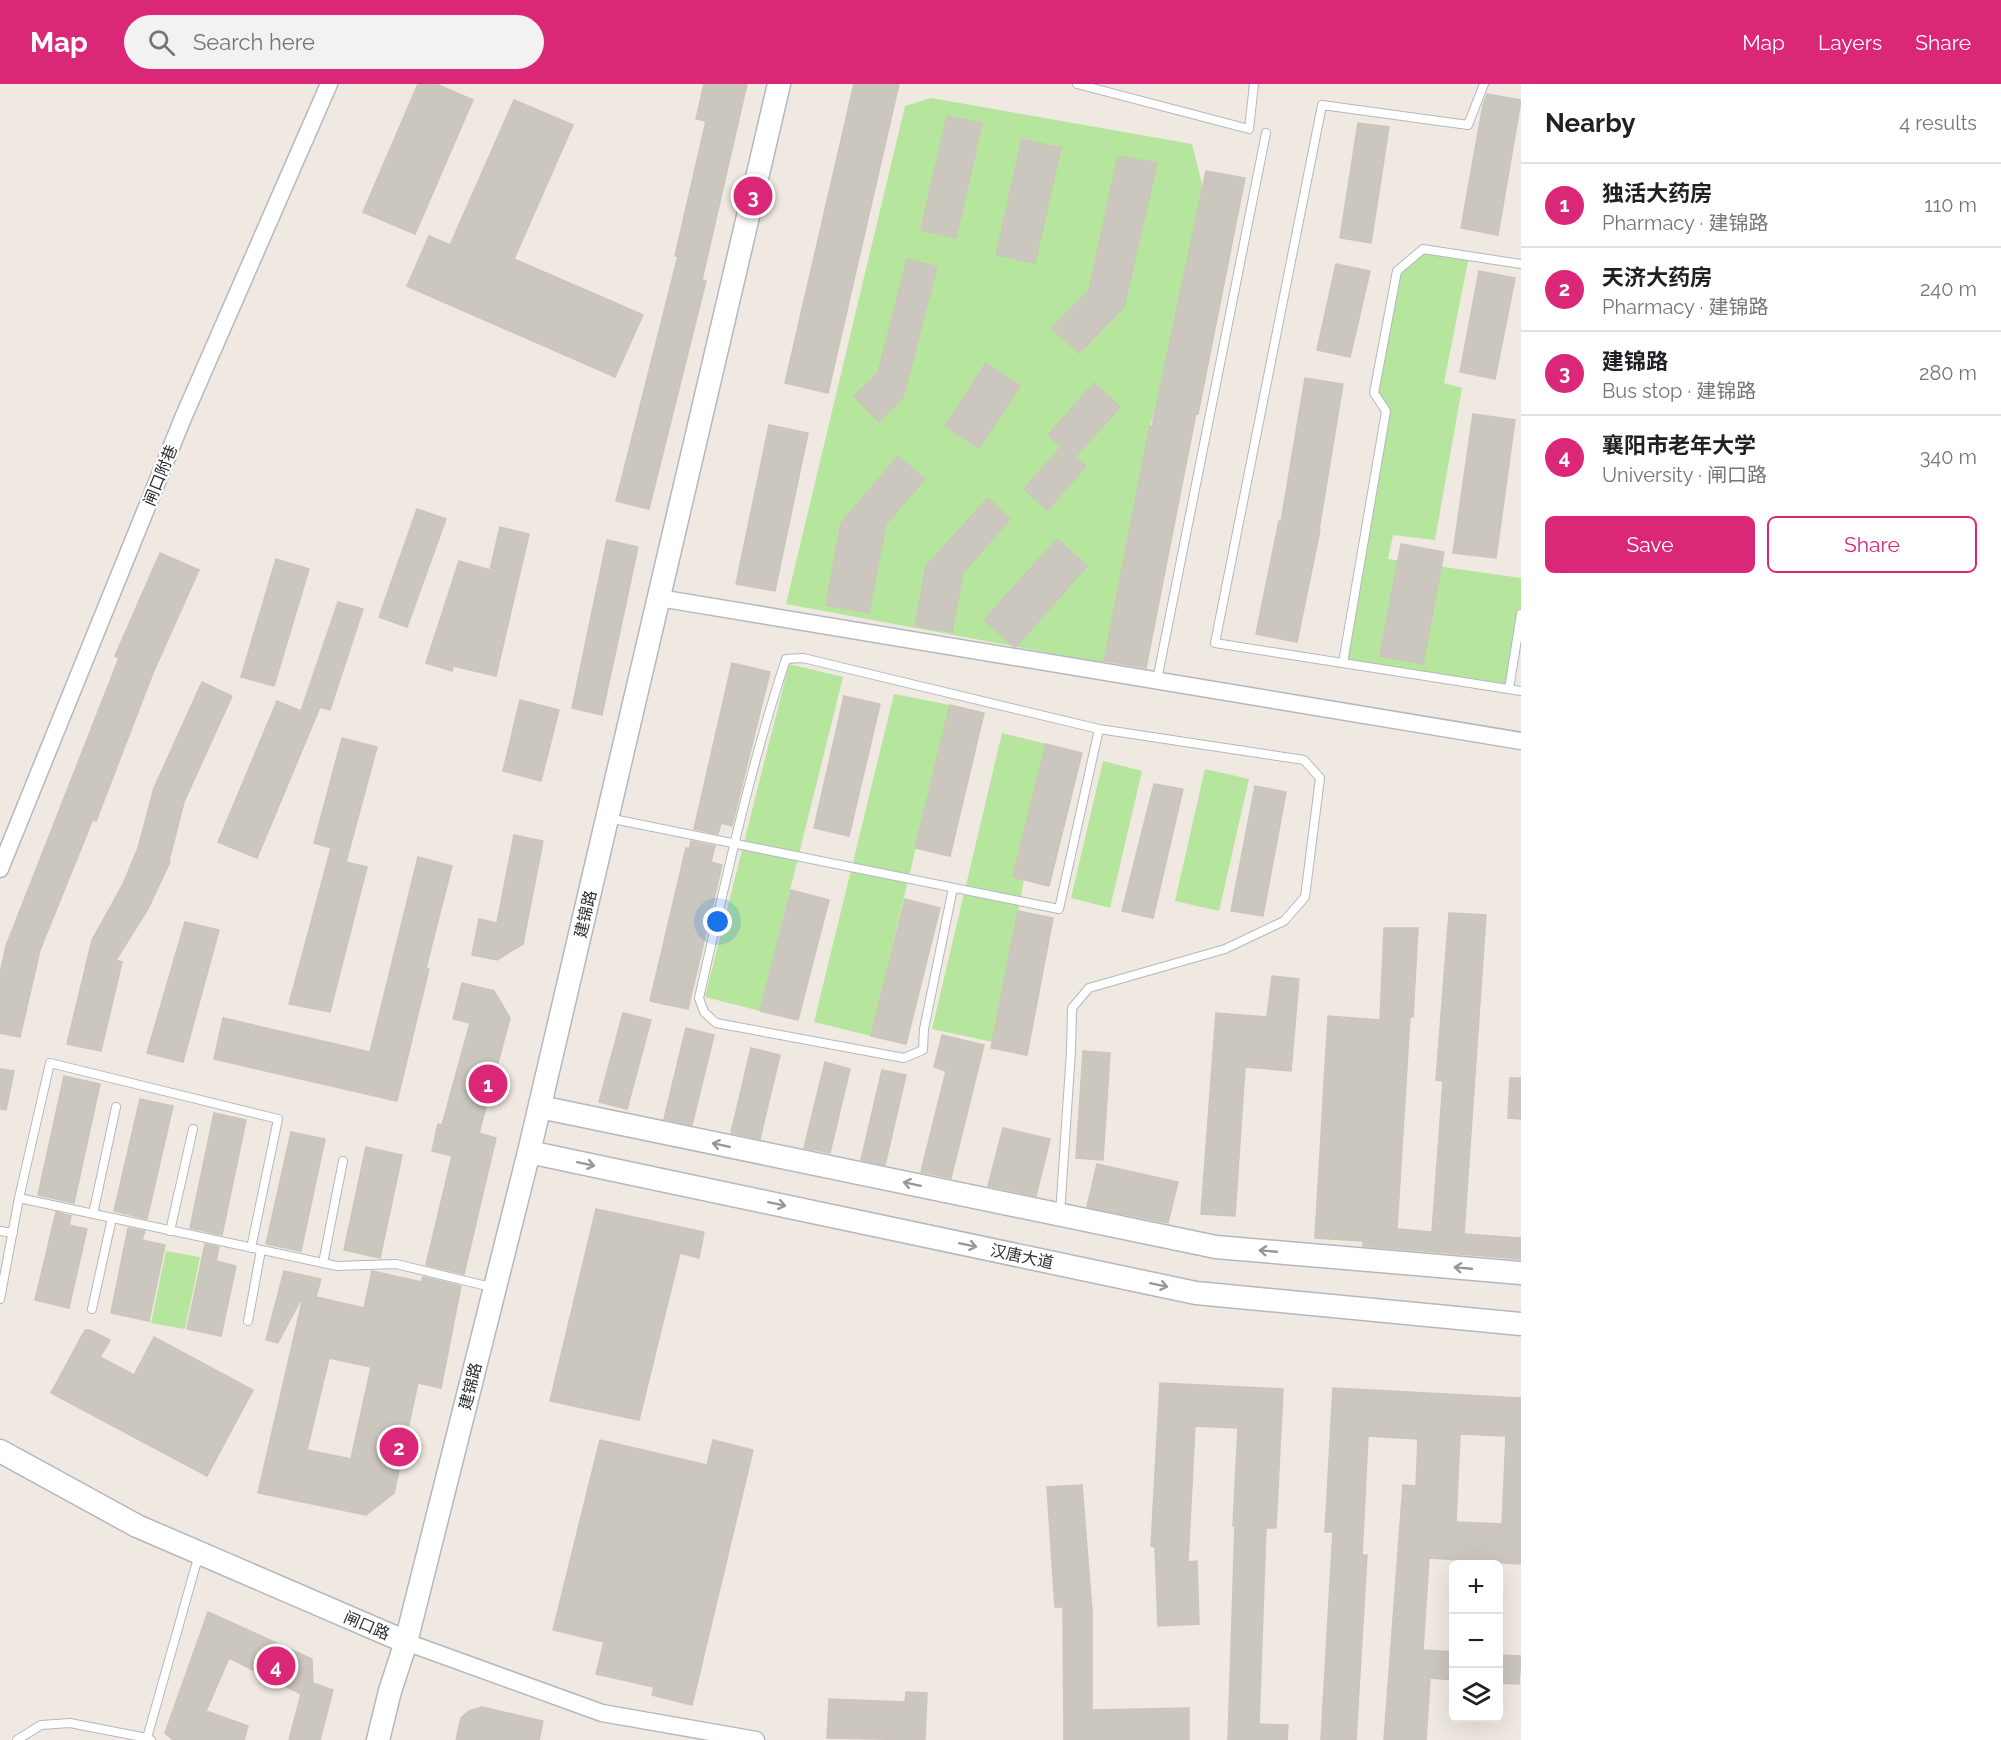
<!DOCTYPE html>
<meta charset="utf-8">
<style>
body{margin:0;font-family:Raleway,"Noto Sans SC",sans-serif;background:#f2f2f2;color:#202124}
.controls{position:absolute;right:18px;bottom:18px;display:grid;overflow:hidden;border-radius:9px;box-shadow:0 6px 24px #0002}
.controls button{width:54px;height:54px;display:grid;place-items:center;padding:0;border:0;border-bottom:2px solid #e0e0e0;background:#fff;color:#202124;font:30px sans-serif}
.you{position:absolute;left:718px;top:838px;width:21px;height:21px;margin:-15px;border:4px solid #fff;border-radius:50%;background:#1a73e8;box-shadow:0 0 0 9px #1a73e833}
.badge{display:grid;place-items:center;width:39px;height:39px;border-radius:50%;background:#db2777;color:#fff;font-size:20px;font-weight:700}
.pin{position:absolute;translate:-50% -50%;border:3px solid #fff;box-shadow:0 2px 6px #0006}
.list{margin:0;padding:0;list-style:none}
h2{display:flex;justify-content:space-between;align-items:center;height:78px;margin:0;padding:0 24px;font-size:26px}
h2 small{font-size:20px;font-weight:400;color:#757577}
.list li{display:grid;grid-template-columns:39px 1fr auto;gap:18px;align-items:center;box-sizing:border-box;height:84px;padding:0 24px;border-top:2px solid #e0e0e0}
.list b{display:block;font-size:22px;white-space:nowrap}
.list p{margin:0;font-size:20px;white-space:nowrap;color:#757577}
.list em{font-size:20px;font-style:normal;color:#757577}
.actions{display:flex;gap:12px;padding:18px 24px}
.actions a{flex:1;padding:14px 0;border:2px solid #db2777;border-radius:9px;text-align:center;font-size:21px;color:#db2777}
.actions .main{background:#db2777;color:#fff}
.icon{flex:none;width:33px;height:33px;fill:none;stroke:currentColor;stroke-width:2;stroke-linecap:round;stroke-linejoin:round}
.map{position:relative;flex:none;width:1521px;height:1656px;overflow:hidden}
header{display:flex;align-items:center;gap:36px;box-sizing:border-box;height:84px;padding:0 30px;background:#db2777;color:#fff}
header strong{font-size:28px}
nav{display:flex;gap:33px;margin-inline-start:auto;font-size:21px}
.search{width:420px;height:54px;background:#f2f2f2;display:flex;align-items:center;gap:15px;box-sizing:border-box;padding:0 21px;border-radius:33px;color:#757577;font-size:22px}
main{display:flex}
aside{flex:1;background:#fff}
.map>svg:first-child{display:block}
.green{fill:#b6e59e}
.building{fill:#cbc7bf;stroke:#cbc5ba;stroke-width:1.5;fill-rule:evenodd}
.lines{fill:none;stroke-linecap:round;stroke-linejoin:round}
.lane-casing{stroke:#b4b7c1;stroke-width:10}
.street-casing{stroke:#b4b7c1;stroke-width:19}
.secondary-casing{stroke:#b4b7c1;stroke-width:25}
.lane{stroke:#fff;stroke-width:8}
.street{stroke:#fff;stroke-width:16}
.secondary{stroke:#fff;stroke-width:22}
.oneway{stroke:#969696}
.labels{text-anchor:middle;stroke-width:4.5;stroke-linejoin:round;paint-order:stroke}
.street-label{font-size:16px;fill:#2e2e2e;stroke:#fff}
</style>
<header>
<strong>Map</strong>
<div class="search"><svg class="icon" aria-label="search" viewBox="0 0 24 24"><circle cx="10" cy="10" r="6"/><path d="M15 15l6 6"/></svg>Search here</div>
<nav><a>Map</a><a>Layers</a><a>Share</a></nav>
</header>
<main>
<div class="map">
<svg width="1521" height="1656" viewBox="0 0 1521 1656">
<rect width="100%" height="100%" fill="#efe9e1"/>
<path class="green" d="M931,14L1192,60L1203,104L1157,322L1150,342L1104,579L786,520L905,22Z
M1423,165L1469,172L1444,299L1462,304L1435,456L1393,451L1388,475L1521,494V530L1509,605L1343,579L1386,328L1374,309L1397,187Z
M789,580L843,593L760,927L705,913Z
M894,610L950,621L871,952L814,938Z
M1002,649L1046,660L1013,792L1024,796L993,958L932,945Z
M1103,677L1142,687L1110,824L1071,814Z
M1205,685L1249,695L1219,827L1175,817Z
M166,1167L200,1173L185,1245L151,1239Z"/>
<path class="building" d="M418,0H436L473,16L415,150L363,128Z
M704,0H747L702,196L706,197L649,425L616,417L678,172H675L706,37L696,35Z
M854,0H899L828,309L785,299Z
M1487,10L1521,16L1498,151L1461,144L1483,21Z
M514,16L573,41L514,175L643,231L615,293L407,202L429,152L450,161Z
M947,32L982,39L956,154L921,146Z
M1358,39L1389,43L1371,159L1340,154Z
M1022,55L1061,64L1035,179L996,171Z
M1118,72L1157,79L1124,223L1079,269L1051,244L1089,207Z
M1206,87L1245,94L1198,330L1196,329L1146,584L1104,577L1150,342L1152,343Z
M907,175L937,183L903,314L879,338L854,312L878,289Z
M1336,180L1370,187L1350,273L1317,266Z
M1479,187L1515,194L1495,295L1460,288Z
M986,279L1020,302L979,364L945,342Z
M1305,294L1343,300L1319,446H1320L1297,558L1256,550L1279,437L1281,438Z
M1094,299L1120,323L1075,373L1086,382L1047,426L1024,405L1061,363L1048,351Z
M1473,330L1515,336L1496,474L1453,469Z
M769,341L808,349L775,507L736,500Z
M898,372L925,395L886,440L869,529L826,521L841,439Z
M988,414L1010,435L963,489L952,548L915,542L926,482Z
M417,425L446,435L407,543L379,533Z
M500,443L529,450L496,592L453,582L452,587L426,579L459,477L490,486Z
M1057,455L1087,482L1016,563L1013,562L984,536Z
M607,456L638,463L602,631L572,624Z
M1401,460L1444,468L1423,580L1380,572Z
M160,469L199,486L153,589L96,737L93,735L40,866L20,953L0,949V890L6,862L119,574L115,572Z
M276,475L309,485L274,602L241,593Z
M338,518L363,525L330,626L320,623L257,774L218,758L277,617L301,627Z
M732,579L770,588L732,742L721,739L718,750L694,745Z
M202,598L232,612L184,718L169,777L170,778L148,825L116,876L122,878L101,967L67,960L92,856L123,800L138,764L154,704Z
M844,612L880,620L849,752L814,744Z
M520,616L559,626L541,697L503,687Z
M950,621L984,629L950,772L915,764Z
M342,654L377,663L346,778L367,783L330,928L289,920L331,764L314,759Z
M1046,660L1082,669L1049,802L1013,793Z
M1154,700L1183,705L1153,834L1122,827Z
M1255,702L1286,708L1263,832L1231,827Z
M514,751L543,757L523,860L497,876L472,871L479,835L497,839Z
M691,757L715,762L711,778L722,781L688,925L650,917L686,764L689,765Z
M418,773L452,782L426,884L429,885L397,1017L214,975L223,934L370,968Z
M791,806L829,816L798,936L760,927Z
M905,815L940,824L906,960L871,952Z
M1018,827L1053,834L1027,971L991,964Z
M1449,829L1486,831L1464,1150L1521,1154V1175L1363,1162V1157L1315,1154L1328,932L1380,936L1384,844H1418L1413,933H1410L1397,1145L1432,1148L1443,997L1436,996Z
M185,838L219,846L183,978L147,969Z
M1272,892L1299,895L1291,987L1245,983L1235,1132L1201,1130L1216,929L1267,933Z
M462,899L494,907L510,934L479,1049L496,1054L464,1190L426,1181L452,1072L432,1067L438,1040L442,1041L470,939L453,935Z
M623,929L651,936L627,1025L599,1018Z
M686,944L714,951L692,1041L664,1035Z
M942,951L984,961L951,1094L921,1088L946,987L934,983Z
M751,964L780,971L760,1055L731,1049Z
M1083,967L1110,969L1103,1076L1076,1074Z
M825,978L850,985L830,1069L804,1064Z
M0,985L14,987L6,1026L0,1025Z
M882,986L906,991L885,1081L861,1076Z
M64,992L100,1000L74,1119L38,1111Z
M1510,994H1521V1035L1508,1034Z
M140,1015L173,1022L147,1135L114,1127Z
M214,1029L246,1036L222,1151L190,1144Z
M1003,1044L1050,1055L1036,1112L988,1102Z
M291,1048L325,1055L301,1167L266,1160Z
M366,1063L402,1071L380,1174L344,1166Z
M1097,1080L1178,1098L1168,1139L1087,1123Z
M596,1125L704,1148L699,1174L680,1169L639,1336L550,1317Z
M56,1128L71,1132L69,1141L87,1145L69,1224L35,1216Z
M128,1144L145,1147L142,1156L165,1161L149,1237L111,1229Z
M205,1160L219,1163L216,1177L236,1182L221,1252L187,1245Z
M284,1187L321,1195L316,1213L364,1224L372,1187L421,1198L423,1193L461,1202L441,1304L418,1299L394,1409L366,1431L258,1409L302,1218L300,1217L278,1259L266,1256ZM329,1274L371,1283L351,1375L307,1366Z
M85,1246H90L110,1256L100,1273L134,1291L154,1253L253,1306L207,1392L51,1309Z
M1160,1299L1283,1305L1276,1444H1266L1259,1640L1288,1641L1287,1656H1228L1235,1442H1233L1238,1344L1195,1342L1188,1478L1197,1477L1199,1540L1158,1542L1155,1463L1151,1462Z
M1333,1304L1521,1314V1480L1429,1474L1423,1566L1454,1568V1596L1430,1594L1426,1656H1384L1403,1401L1416,1402L1418,1355L1368,1352L1362,1471H1367L1356,1656H1321L1333,1448H1325ZM1460,1350L1506,1352L1502,1440L1456,1438Z
M600,1356L707,1381L713,1356L753,1366L692,1621L652,1611L654,1603L596,1590L604,1558L553,1546Z
M1082,1401L1092,1527V1626L1189,1624V1656H1064L1063,1523H1055L1047,1403Z
M208,1528L312,1575L313,1599L333,1606L320,1656H289L301,1610L229,1574L206,1627L248,1642L244,1656H173L165,1649Z
M1498,1571L1521,1572L1519,1600L1498,1599Z
M906,1608L927,1609L925,1656L827,1654L829,1615L905,1618Z
M482,1623L543,1637L539,1656H456L461,1634L469,1627Z"/>
<g class="lines">
<defs>
<path id="lane" d="M1077,0L1249,45L1254,0
M1484,0L1468,41L1322,21L1215,559L1521,607
M1343,579L1386,327L1374,309L1397,187L1423,165L1521,180
M1157,596L1266,49
M1509,605L1521,530
M608,734L1059,825L1099,645
M953,804L924,945L923,966L904,974L716,939L704,928L699,914C725,800 749,686 786,575L803,574L1099,645L1304,676L1320,694L1305,813L1284,837L1225,865L1089,904L1072,924L1071,967L1060,1130
M19,1114L50,979L278,1035L251,1164
M93,1130L116,1023
M0,1147L13,1149
M170,1147L193,1045
M323,1179L343,1077
M0,1215L19,1114L337,1182L396,1180L495,1204
M92,1225L112,1134
M248,1237L261,1166
M17,1656L41,1641L70,1639L147,1654
M151,1656L147,1654L199,1470"/>
<path id="street" d="M659,514L1521,657
M0,785L183,334L329,0
M406,1558L602,1629L756,1656"/>
<path id="secondary" d="M540,1023L1216,1163L1521,1189
M529,1068L1196,1209L1521,1240
M0,1367L137,1442L406,1558
M378,1656L390,1607L406,1558L529,1068L779,0"/>
</defs>
<use href="#lane" class="lane-casing"/>
<use href="#street" class="street-casing"/>
<use href="#secondary" class="secondary-casing"/>
<use href="#lane" class="lane"/>
<use href="#street" class="street"/>
<use href="#secondary" class="secondary"/>
</g>
<defs><path id="oneway-shaft" d="M-6 0H5M1.5-3L5.5 0L1.5 3" fill="none" stroke-width="1.6" stroke-linecap="round" stroke-linejoin="round" transform="scale(1.5)"/></defs>
<g class="oneway">
<use href="#oneway-shaft" transform="translate(721 1061) rotate(-168)"/>
<use href="#oneway-shaft" transform="translate(586 1080) rotate(12)"/>
<use href="#oneway-shaft" transform="translate(912 1100) rotate(-168)"/>
<use href="#oneway-shaft" transform="translate(777 1120) rotate(12)"/>
<use href="#oneway-shaft" transform="translate(968 1161) rotate(12)"/>
<use href="#oneway-shaft" transform="translate(1268 1167) rotate(-175)"/>
<use href="#oneway-shaft" transform="translate(1463 1184) rotate(-175)"/>
<use href="#oneway-shaft" transform="translate(1159 1201) rotate(12)"/>
</g>
<g class="labels">
<g class="street-label">
<text transform="translate(160 391) rotate(-68)" y="6">闸口附巷</text>
<text transform="translate(585 830) rotate(-77)" y="6">建锦路</text>
<text transform="translate(1022 1172) rotate(12)" y="6">汉唐大道</text>
<text transform="translate(470 1302) rotate(-76)" y="6">建锦路</text>
<text transform="translate(367 1541) rotate(23)" y="6">闸口路</text>
</g>
</g>
</svg>
<div class="controls">
<button>+</button>
<button>−</button>
<button><svg class="icon" aria-label="layers" viewBox="0 0 24 24"><path d="M12 4l9 5-9 5-9-5zM3 14l9 5 9-5"/></svg></button>
</div>
<div class="you"></div>
<div class="pin badge" style="left:488px;top:1000px">1</div>
<div class="pin badge" style="left:399px;top:1363px">2</div>
<div class="pin badge" style="left:753px;top:112px">3</div>
<div class="pin badge" style="left:276px;top:1582px">4</div>
</div>
<aside>
<h2>Nearby<small>4 results</small></h2>
<ul class="list">
<li><span class="badge">1</span><div><b>独活大药房</b><p>Pharmacy · 建锦路</p></div><em>110 m</em></li>
<li><span class="badge">2</span><div><b>天济大药房</b><p>Pharmacy · 建锦路</p></div><em>240 m</em></li>
<li><span class="badge">3</span><div><b>建锦路</b><p>Bus stop · 建锦路</p></div><em>280 m</em></li>
<li><span class="badge">4</span><div><b>襄阳市老年大学</b><p>University · 闸口路</p></div><em>340 m</em></li>
</ul>
<div class="actions"><a class="main">Save</a><a>Share</a></div>
</aside>
</main>
